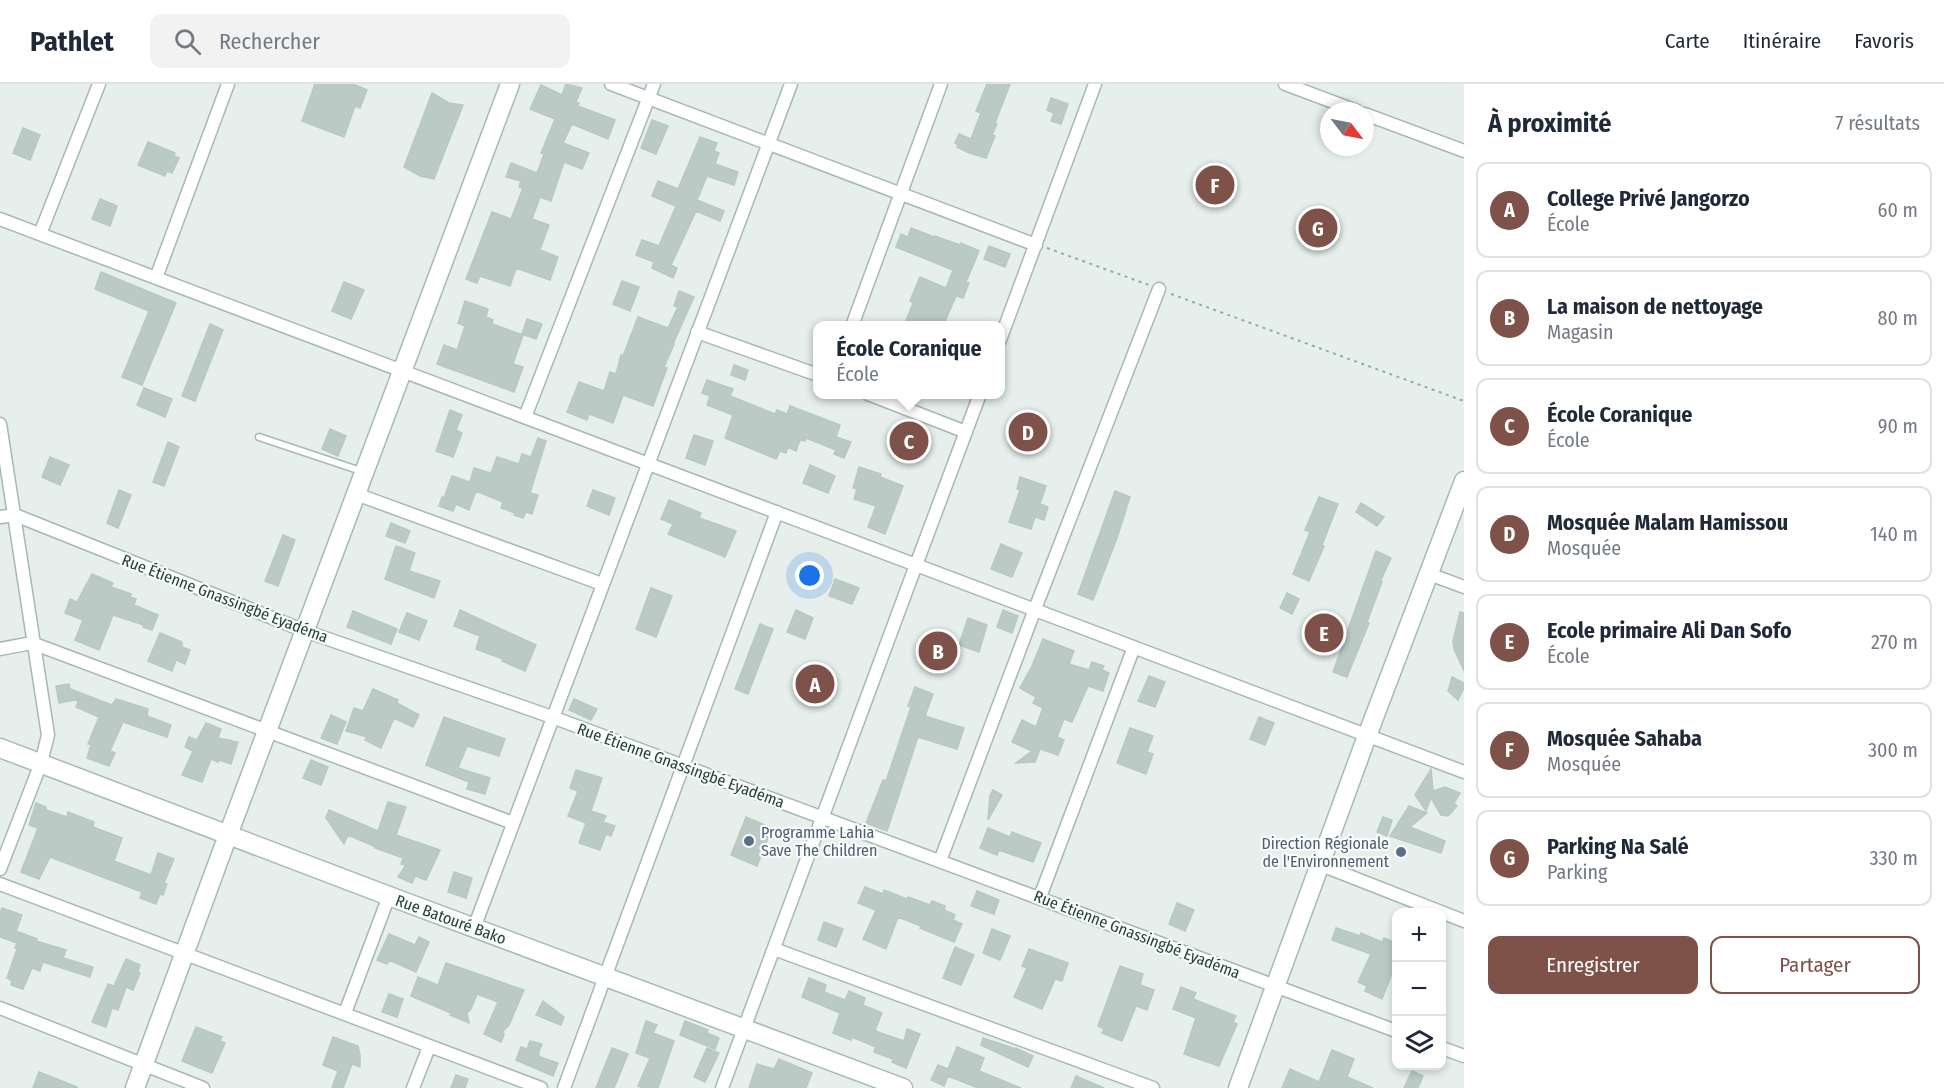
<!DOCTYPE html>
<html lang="fr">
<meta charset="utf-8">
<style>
body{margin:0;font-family:"Fira Sans Condensed",sans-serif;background:#f2f2f3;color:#1f2937}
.controls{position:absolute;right:18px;bottom:18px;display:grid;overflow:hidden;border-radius:12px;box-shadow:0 3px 9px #0003}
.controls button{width:54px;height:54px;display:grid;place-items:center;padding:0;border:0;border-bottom:2px solid #e0e1e3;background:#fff;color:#1f2937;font:30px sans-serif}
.compass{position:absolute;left:1320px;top:18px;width:54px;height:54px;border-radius:50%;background:#fff;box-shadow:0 3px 9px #0003;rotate:122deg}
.you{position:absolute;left:810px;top:492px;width:21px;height:21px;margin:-15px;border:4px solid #fff;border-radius:50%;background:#1a73e8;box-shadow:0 0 0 9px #1a73e833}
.badge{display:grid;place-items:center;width:39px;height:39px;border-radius:50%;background:#7f5249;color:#fff;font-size:20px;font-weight:700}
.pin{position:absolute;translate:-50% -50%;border:3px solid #fff;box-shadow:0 2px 6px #0006}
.popup{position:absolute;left:813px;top:237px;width:192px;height:78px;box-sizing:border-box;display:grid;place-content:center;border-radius:12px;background:#fff;filter:drop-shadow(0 2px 4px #0005);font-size:20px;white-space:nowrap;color:#747a83}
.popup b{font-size:22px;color:#1f2937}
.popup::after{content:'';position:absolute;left:50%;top:100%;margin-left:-12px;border:12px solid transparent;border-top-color:#fff}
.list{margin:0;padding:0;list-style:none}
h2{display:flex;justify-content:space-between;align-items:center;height:78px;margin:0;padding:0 24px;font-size:26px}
h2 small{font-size:20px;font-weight:400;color:#747a83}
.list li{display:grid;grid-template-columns:39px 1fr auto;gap:18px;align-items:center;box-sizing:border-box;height:96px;margin:0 12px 12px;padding:0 12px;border:2px solid #e0e1e3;border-radius:12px}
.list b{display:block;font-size:22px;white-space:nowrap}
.list p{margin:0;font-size:20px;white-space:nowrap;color:#747a83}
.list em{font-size:20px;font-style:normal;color:#747a83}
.actions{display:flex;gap:12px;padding:18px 24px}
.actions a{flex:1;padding:14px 0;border:2px solid #7f5249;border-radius:12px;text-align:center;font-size:21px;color:#7f5249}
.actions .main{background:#7f5249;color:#fff}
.icon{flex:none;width:33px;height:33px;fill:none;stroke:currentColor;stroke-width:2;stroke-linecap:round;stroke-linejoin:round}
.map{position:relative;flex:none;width:1464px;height:1004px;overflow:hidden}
header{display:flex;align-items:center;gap:36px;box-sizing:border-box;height:84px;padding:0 30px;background:#fff;border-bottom:2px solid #e0e1e3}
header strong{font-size:28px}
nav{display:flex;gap:33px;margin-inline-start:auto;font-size:21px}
.search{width:420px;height:54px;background:#f2f2f3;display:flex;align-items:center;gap:15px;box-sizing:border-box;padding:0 21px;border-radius:12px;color:#747a83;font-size:22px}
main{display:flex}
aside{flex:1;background:#fff}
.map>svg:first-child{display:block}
.building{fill:#bbcac4;stroke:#b8c9c2;stroke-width:1.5}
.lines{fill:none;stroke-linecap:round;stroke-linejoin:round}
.lane-casing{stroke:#a8b8b2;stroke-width:9}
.street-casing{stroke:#a8b8b2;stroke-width:15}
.secondary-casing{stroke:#a4bbb3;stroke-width:21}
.path{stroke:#86b3a5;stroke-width:2;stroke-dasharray:3 4.5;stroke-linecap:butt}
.lane{stroke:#fff;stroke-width:6}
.street{stroke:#fff;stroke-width:12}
.secondary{stroke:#fff;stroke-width:18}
.service-dot{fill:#5c6f8a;stroke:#f7fbf9;stroke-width:2}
.labels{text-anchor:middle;stroke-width:4.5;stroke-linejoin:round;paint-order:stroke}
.street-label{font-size:16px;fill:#24423a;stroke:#f7fbf9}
.service-label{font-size:16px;fill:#4e5e75;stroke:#f7fbf9;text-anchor:start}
</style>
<header>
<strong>Pathlet</strong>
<div class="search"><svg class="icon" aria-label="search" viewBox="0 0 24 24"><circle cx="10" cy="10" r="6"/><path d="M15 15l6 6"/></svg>Rechercher</div>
<nav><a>Carte</a><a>Itinéraire</a><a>Favoris</a></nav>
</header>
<main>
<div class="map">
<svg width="1464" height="1004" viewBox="0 0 1464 1004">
<rect width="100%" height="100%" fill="#e6efeb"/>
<path class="building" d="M315,0H353L367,6L360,24L355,22L344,53L302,37Z
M566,0L582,4L576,18L579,19L578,22L615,36L608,55L572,40L563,59L589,69L582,85L564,78L551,117L540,113L532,135L549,141L540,166L558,173L550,196L516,184L510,202L480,192L477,199L466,195L492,128L511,135L523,104L519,103L521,97L506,93L511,79L537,89L544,70L541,69L555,35L530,25L541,1L562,11Z
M987,0H1010L995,39L997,40L992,51L995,52L986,74L969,69L957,63L958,61L955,59L959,50L971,55L981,29L976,27Z
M432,9L449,19L463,21L434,95L420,92L404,83Z
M1051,14L1068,20L1061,40L1051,37L1054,29L1047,26Z
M652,36L668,42L656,70L641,64Z
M23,44L40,51L30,76L13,69Z
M700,53L717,59L714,67L719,69L715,80L738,88L734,101L707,92L697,116L724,127L720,137L696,127L671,181L677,184L673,194L652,184L654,178L636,171L642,156L659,162L676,122L652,112L658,97L678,105Z
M148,58L175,69L174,72L179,74L172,89L167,87L165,92L138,81Z
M100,115L117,122L110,142L92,135Z
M911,144L934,153L935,152L960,161L961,159L979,167L966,198L969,199L963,214L956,212L943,242H904L913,219L910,217L920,193L946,204L953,186L896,163L901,150L908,153Z
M989,162L1010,170L1005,183L984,175Z
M101,188L176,219L142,301L122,293L149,227L95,205Z
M622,197L639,203L630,227L613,220Z
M344,198L364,206L351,235L332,227Z
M679,207L694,213L673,260H674L664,283L667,284L653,322L623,311L613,339L589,330L587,336L567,328L579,298L604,307L610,288L616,290L621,271L623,272L638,233L668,244L678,223L674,222Z
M465,217L488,225L486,233L493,236L492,240L523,251L513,280L523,283L514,308L437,280L444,261L457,266L465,242L458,239Z
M527,235L542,240L536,255L522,250Z
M210,240L223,246L195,317L182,312Z
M734,281L748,286L745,296L731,291Z
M707,296L733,305L730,312L775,330L777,326L787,330L790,322L840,341L836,353L851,358L844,374L834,370L836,366L806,354L805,357L800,356L796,367L788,363L786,369L780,367L776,375L725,354L733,331L707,321L710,312L702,309Z
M144,304L172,315L165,333L137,321Z
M450,326L462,331L456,346L462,349L453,373L436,367Z
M1022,339L1039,346L1034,358L1017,350Z
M903,343L920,350L913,368L896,362Z
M330,345L346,352L338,372L322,365Z
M694,351L713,357L705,381L686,374Z
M538,354L546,357L530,409L538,411L532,430L526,428L523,434L514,431L515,429L501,424L503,418L476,407L469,426L456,420L453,427L439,422L442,413L444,414L452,392L470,398L474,384L491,389L497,373L519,380L522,370L531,373Z
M168,358L179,363L164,402L153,398Z
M50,373L69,381L60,401L42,393Z
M810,381L835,392L828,409L803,399Z
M859,383L881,390L880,393L903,402L885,450L868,443L876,422L854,415L857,405L853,404Z
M1020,393L1046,402L1040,420L1048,423L1044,436L1035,433L1031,445L1009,438L1020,406L1017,405Z
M119,406L131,411L118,444L107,439Z
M593,406L615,414L609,431L587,422Z
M1115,407L1130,413L1117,454L1093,516L1078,510Z
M1319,413L1338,420L1322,461L1324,462L1309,497L1293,490L1310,448L1305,446Z
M669,416L701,429L699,434L736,447L725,473L668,450L673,440L661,435Z
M1361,419L1384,433L1377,442L1356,428Z
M391,439L410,447L405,459L386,452Z
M283,451L295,456L278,502L265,497Z
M1001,460L1022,469L1012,493L991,485Z
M396,462L415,469L409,487L440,497L434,514L385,495Z
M1376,467L1391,474L1380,498H1382L1367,538L1369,539L1347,593L1333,588Z
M92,490L113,499L111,503L131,510L130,513L136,515L134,521L158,531L152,546L143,543L144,541L113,531L99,566L75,556L83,536L65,529L70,515L77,518Z
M835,495L859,504L852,520L829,512Z
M651,504L672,512L656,553L636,545Z
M1287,509L1299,515L1292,530L1280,524Z
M460,526L536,561L525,587L502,577L503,575L476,565L480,552L454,542Z
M796,526L813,534L805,555L787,548Z
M1003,526L1018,532L1012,549L997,543Z
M353,527L397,545L391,560L347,543Z
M1460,528L1464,529V587L1454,565L1453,557Z
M407,529L427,537L419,556L399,548Z
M968,534L987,541L979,568L959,561Z
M760,540L773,545L748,610L735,605Z
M160,549L182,558V563L190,566L185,580L176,576L172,587L148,577Z
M932,553L954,563L947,579L924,570Z
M1043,555L1074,567L1069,580L1089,586L1092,578L1104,582L1102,586L1109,589L1103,607L1088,602L1072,638L1064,635L1057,653L1064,656L1058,671L1040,665L1035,678L1016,679L1032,667L1012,658L1022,636L1036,643L1043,624L1033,619L1036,613L1020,604L1032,582Z
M1149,592L1165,598L1155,623L1138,617Z
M1452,593L1464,599V604L1458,616L1448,607Z
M69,600L70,605L112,621L116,615L148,625L147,632L171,641L167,653L123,638L110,667L115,669L109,682L87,674L91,660H88L99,633L76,623L79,615L59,619L56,602Z
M915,603L933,610L925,632L964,644L957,665L918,653L887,747L866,739L883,696L886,697L911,623L908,622Z
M373,605L398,616L397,619L419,631L413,643L394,634L381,664L365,656L367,653L346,647L354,624L363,627Z
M574,615L597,625L591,636L569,626Z
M331,631L346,638L337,660L321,654Z
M444,633L505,655L499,672L467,662L458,684L490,694L485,710L467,705L469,698L426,681Z
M1259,633L1274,639L1265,661L1250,655Z
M206,639L221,645L218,654L238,658L231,680L219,676L218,678L211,675L202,698L182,691L193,667L185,663L189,653L197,656Z
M1130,644L1153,652L1147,668L1153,670L1146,690L1117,679Z
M311,676L328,683L321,701L303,694Z
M1431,685L1433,707L1445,703L1460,709L1454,719L1457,722L1448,732L1441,731L1431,714L1426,727L1415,711Z
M576,686L602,694L591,727L606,732L603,738L615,742L611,752L606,750L600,766L579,759L586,739L568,732L578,707L570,704Z
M993,706L1002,711L988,736L990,712Z
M388,718L406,723L396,751L440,766L426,796L415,792L412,799L398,793L406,781L401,780L403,774L375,764L376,763L348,751L344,760L326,734L329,726L378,747Z
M36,719L46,723V726L67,733L68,728L94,738L93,743L122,754L114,777L151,791L158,769L174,775L164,799L167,800L163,811L160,810L156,820L140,814L142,808L50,773L39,795L21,788L38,744L29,741Z
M1409,722L1427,729L1410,743L1445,757L1441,769L1390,752Z
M746,733L772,744L757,782L731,771Z
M1383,733L1392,736L1387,752L1377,748Z
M988,744L1010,753L1012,748L1041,759L1033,778L999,766L997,771L980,764Z
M454,788L472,794L466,814L448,808Z
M865,803L883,810L884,806L907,815L908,813L930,821L932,817L945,822L944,826L955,831L953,836L962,840L954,858L920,844L921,842L898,833L886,865L863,855L876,826L858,819Z
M977,807L999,816L994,830L971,822Z
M1177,819L1194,826L1185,847L1169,840Z
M2,824L22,831L16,847L37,855L36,857L66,866L63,874L93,883L90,893L43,878L40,887L32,884L23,905L11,901L12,897L7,894L17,865L15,864L17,859L0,853V829Z
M824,838L843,845L836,863L818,856Z
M1336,844L1360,852L1361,849L1382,858L1384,854L1396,859V879L1382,915L1365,907L1367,902L1358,898L1371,870L1332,856Z
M992,845L1010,852L1000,876L983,869Z
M389,850L415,861L419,853L429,858L416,888L389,876L387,880L377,876Z
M955,863L974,871L961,901L943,894Z
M1029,865L1068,879L1062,897L1055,895L1042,925L1014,913L1027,884L1022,882Z
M126,875L140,881L138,888L140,889L133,906L126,903L118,926L112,924L106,943L92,938L108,900L114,902Z
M446,879L524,906L509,941L503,947L504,951L501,958L484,950L498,918L477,910L471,925L467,929L469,939L450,931L451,929L411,912L418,893L438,901Z
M1120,882L1143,890L1140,901L1154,906L1147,926L1136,922L1122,957L1102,949L1104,945L1098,942Z
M809,894L826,901L824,908L845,916L849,907L865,914L863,921L882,929L875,946L878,948L904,957L907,945L920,950L906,984L892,978L893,975L874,968L876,963L852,953L851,956L833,949L840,929L802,913Z
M1181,903L1196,909L1193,915L1236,932L1233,938L1237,940L1219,982L1184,970L1196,934L1173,925Z
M389,910L403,915L397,933L382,928Z
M543,917L564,933L561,941L536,931Z
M646,937L657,941L653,949L674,957L658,1004H644L638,1002L650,974L636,969Z
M685,937L708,946L707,949L719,954L715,965L680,951Z
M196,943L222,953L220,957L225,959L212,989L182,977Z
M333,953L358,962L360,971V983L352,980L343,1004H332L338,987L323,981Z
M983,954L1016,965V964L1033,972L1028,983L981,961Z
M530,957L542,960L538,970L540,973L558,979L553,992L516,976L521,963L527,965Z
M957,963L984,974L979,987L1021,1004H978L948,992L944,1002L931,996L938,981L948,985Z
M612,964L628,970L614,1004H596Z
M707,964L719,969L705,998L694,993Z
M1332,966L1354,975L1347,993L1373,1004H1282L1290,985L1319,998Z
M779,975L812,989L806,1004H749L757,980L774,985Z
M1412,987L1423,992L1418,1004H1404Z
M39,988L77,1003V1004H33Z
M456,991L468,995L465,1004H451Z
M1076,992L1104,1004H1071Z"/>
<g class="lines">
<defs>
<path id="lane" d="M259,353L361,387"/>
<path id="street" d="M611,0L1036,161
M1285,0L1357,27
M1365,30L1464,67
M0,135L1464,688
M40,150L99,0
M156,194L228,0
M852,242L941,0
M697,248L818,291
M1000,256L1095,0
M868,310L966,348
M525,333L654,0
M0,340L48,651L41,679L0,785
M356,410L602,500
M0,433L15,431L305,547L552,633L1396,947
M1429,490L1464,503
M0,565L32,559L513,739
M940,777L1035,525L1159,205
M1321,781L1464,837
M0,800L541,1004
M1040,813L1134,563
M474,844L791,0
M774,865L1153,1004
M0,924L203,1004
M345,929L389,812
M1442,964L1464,972
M413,1004L429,963
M564,1004L777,428
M722,1004C808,773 893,541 980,310"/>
<path id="secondary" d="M0,664L389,812L903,1004
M135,1004L228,751L510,0
M1238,1004L1367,652L1464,397"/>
</defs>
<use href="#lane" class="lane-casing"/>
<use href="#street" class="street-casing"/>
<use href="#secondary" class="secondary-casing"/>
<path class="path" d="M1047,164L1149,201
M1171,210L1464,317"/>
<use href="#lane" class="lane"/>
<use href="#street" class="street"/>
<use href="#secondary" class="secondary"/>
</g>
<g class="service-dot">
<circle cx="749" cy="757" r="6"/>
<circle cx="1401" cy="768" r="6"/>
</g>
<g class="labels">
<g class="street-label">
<text transform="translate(225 514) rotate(21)" y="6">Rue Étienne Gnassingbé Eyadéma</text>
<text transform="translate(681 681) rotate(20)" y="6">Rue Étienne Gnassingbé Eyadéma</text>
<text transform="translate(451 835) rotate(20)" y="6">Rue Batouré Bako</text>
<text transform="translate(1137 850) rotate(21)" y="6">Rue Étienne Gnassingbé Eyadéma</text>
</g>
<g class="service-label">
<text x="761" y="754">Programme Lahia<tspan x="761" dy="18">Save The Children</tspan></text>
<text x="1389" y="765" text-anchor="end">Direction Régionale<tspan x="1389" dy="18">de l'Environnement</tspan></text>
</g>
</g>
</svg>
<div class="controls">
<button>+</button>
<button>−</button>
<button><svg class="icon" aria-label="layers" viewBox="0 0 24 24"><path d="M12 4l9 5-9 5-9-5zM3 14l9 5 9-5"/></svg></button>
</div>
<svg class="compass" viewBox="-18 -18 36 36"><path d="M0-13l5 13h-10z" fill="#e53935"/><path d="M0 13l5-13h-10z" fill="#747a83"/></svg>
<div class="you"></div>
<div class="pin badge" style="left:815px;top:600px">A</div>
<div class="pin badge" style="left:938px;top:567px">B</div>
<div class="pin badge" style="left:909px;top:357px">C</div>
<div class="popup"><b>École Coranique</b>École</div>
<div class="pin badge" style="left:1028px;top:348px">D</div>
<div class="pin badge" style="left:1324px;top:549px">E</div>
<div class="pin badge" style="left:1215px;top:101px">F</div>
<div class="pin badge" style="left:1318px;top:144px">G</div>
</div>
<aside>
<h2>À proximité<small>7 résultats</small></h2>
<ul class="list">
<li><span class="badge">A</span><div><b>College Privé Jangorzo</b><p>École</p></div><em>60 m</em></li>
<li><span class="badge">B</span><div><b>La maison de nettoyage</b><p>Magasin</p></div><em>80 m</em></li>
<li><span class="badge">C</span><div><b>École Coranique</b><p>École</p></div><em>90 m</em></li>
<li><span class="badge">D</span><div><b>Mosquée Malam Hamissou</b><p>Mosquée</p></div><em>140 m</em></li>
<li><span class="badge">E</span><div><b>Ecole primaire Ali Dan Sofo</b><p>École</p></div><em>270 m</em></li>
<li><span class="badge">F</span><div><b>Mosquée Sahaba</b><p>Mosquée</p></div><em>300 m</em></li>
<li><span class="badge">G</span><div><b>Parking Na Salé</b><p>Parking</p></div><em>330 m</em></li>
</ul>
<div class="actions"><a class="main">Enregistrer</a><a>Partager</a></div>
</aside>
</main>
